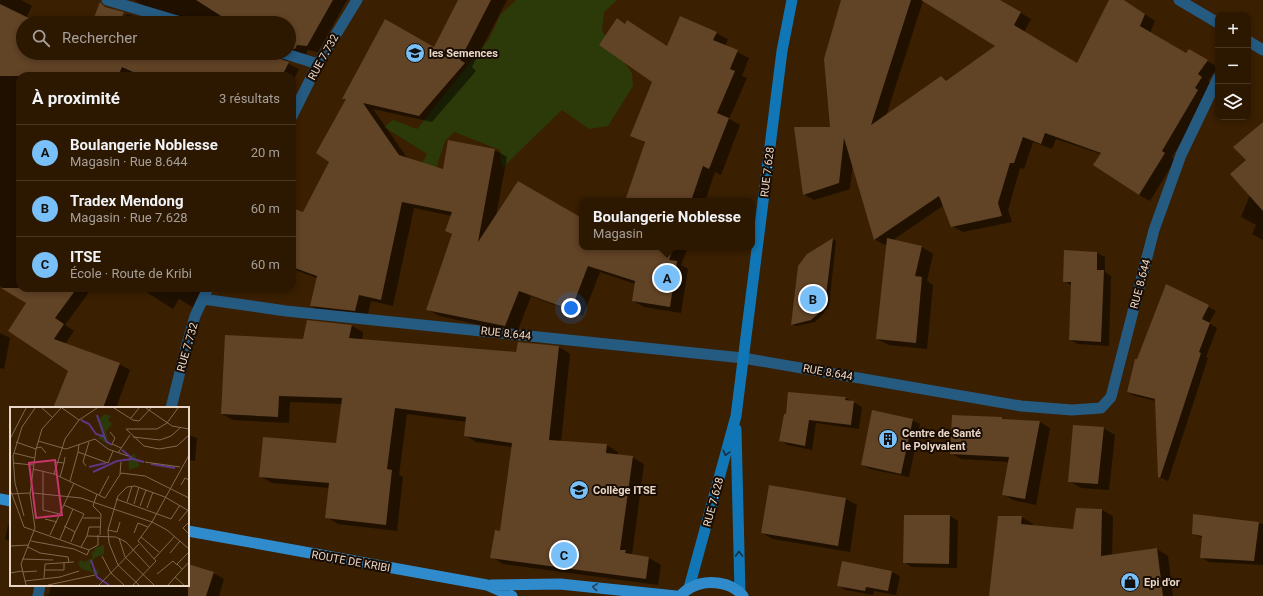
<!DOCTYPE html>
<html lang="fr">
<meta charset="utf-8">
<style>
body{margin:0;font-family:Roboto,sans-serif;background:#34200b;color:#f1f3f6}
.controls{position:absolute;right:12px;top:12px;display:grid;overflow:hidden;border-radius:8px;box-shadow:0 2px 6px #0003}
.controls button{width:36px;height:36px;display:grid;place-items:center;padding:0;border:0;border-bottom:1px solid #483623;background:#2c1701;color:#f1f3f6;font:20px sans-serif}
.you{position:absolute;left:571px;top:308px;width:14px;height:14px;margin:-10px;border:3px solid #fff;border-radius:50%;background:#1a73e8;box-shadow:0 0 0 6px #1a73e833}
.badge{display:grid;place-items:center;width:26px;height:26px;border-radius:50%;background:#79bff8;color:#111;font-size:13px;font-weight:700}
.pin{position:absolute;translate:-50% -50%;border:2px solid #fff;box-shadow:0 1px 4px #0006}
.popup{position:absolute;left:579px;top:198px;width:176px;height:52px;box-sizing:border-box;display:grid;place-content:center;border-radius:8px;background:#2c1701;filter:drop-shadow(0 1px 3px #0005);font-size:13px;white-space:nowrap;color:#a69f99}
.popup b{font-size:15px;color:#f1f3f6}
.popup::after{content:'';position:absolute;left:50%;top:100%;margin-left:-8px;border:8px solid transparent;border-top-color:#2c1701}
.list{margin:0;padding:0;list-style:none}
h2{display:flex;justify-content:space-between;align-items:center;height:52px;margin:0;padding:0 16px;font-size:17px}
h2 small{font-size:13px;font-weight:400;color:#a69f99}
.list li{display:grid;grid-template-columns:26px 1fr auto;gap:12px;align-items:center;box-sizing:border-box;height:56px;padding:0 16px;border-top:1px solid #483623}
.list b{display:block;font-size:15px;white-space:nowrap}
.list p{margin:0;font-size:13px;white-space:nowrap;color:#a69f99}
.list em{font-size:13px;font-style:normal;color:#a69f99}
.icon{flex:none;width:22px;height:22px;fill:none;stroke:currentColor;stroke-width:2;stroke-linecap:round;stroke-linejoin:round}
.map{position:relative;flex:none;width:1263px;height:596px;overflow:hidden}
.search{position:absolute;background:#2c1701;box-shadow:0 2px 6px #0003;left:16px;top:16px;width:280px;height:44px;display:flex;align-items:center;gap:10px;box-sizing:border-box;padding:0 14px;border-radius:22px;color:#a69f99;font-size:15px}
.panel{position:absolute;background:#2c1701;box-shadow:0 2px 6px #0003;left:16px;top:72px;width:280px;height:220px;border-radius:12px}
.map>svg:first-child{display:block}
.green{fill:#2c3908}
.shadow{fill:#0007}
.building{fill:#614326}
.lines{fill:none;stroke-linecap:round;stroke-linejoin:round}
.minor{stroke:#255a81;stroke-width:11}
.secondary{stroke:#1076b5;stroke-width:11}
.primary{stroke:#2f8bcc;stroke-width:11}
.oneway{stroke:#153141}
.oneway2{stroke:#22455d}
.labels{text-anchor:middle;stroke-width:4;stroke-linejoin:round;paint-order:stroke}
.poi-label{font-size:11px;font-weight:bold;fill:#e9d6c6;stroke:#180c03;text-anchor:start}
.street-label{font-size:11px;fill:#e9d6c6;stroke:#180c03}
.inset-river{fill:none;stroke:#5e3686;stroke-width:2}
.inset-road{fill:none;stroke:#806850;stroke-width:1}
.view{fill:#c8346b;fill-opacity:0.15;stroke:#c8346b;stroke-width:2}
.inset-edge{fill:none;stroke:#e9d6c6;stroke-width:2}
</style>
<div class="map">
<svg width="1263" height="596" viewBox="0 0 1263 596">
<rect width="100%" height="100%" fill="#3a1f01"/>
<path class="green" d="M516,0H617L604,12L602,31L632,73L633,86L608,126L589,129L562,110L502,168L500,150L454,132L445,141L427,196L405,194L427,154L384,127L393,120L417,129L489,39L500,15Z"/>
<path class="shadow" d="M0,0H21L32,6L26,18L37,23H23V53H289V23H191V20L144,6L134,0H347L318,52L308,50L306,55L287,57V63L299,69L292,83V76H20V288H92L65,325L74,331L65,344L119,364L130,370L116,408H54L69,371L27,303L0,286Z
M459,0H507L472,67L476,71L432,122L373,109L408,159L444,170L449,142L495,150L507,157L496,216L582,219V247H688L681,265L688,269L681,313L644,307L633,301L635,284L600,272L583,316L531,296L517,333L439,316L427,309L453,235L446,231L452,216L414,208L393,306L371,301L367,317L323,313L311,306L317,278L292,269V209L304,213L330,161L347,100L343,98L435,48Z
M841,0H961L923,1L886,116L922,115L997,46L995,0H998L1031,19L1024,32L1078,64L1110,0H1124L1155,21L1150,33L1187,54L1189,51L1218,67L1208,81L1212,83L1208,97L1172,157L1175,160L1150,201L1139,195L1101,154L1056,139L1052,149L1033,142L1024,169L1020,168L1008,210L1012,222L963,232L952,226L944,205L893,240L922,247L933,254L927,281L933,285L927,349L889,345L877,339L888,243L885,245L874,239L853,163L850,189L814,200L803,194L831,128Z
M98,11L124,21L127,14L156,23H93Z
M618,20L668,47L716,33L728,39L725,46L749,58L742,76L747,78L729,119L740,125L721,175L715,172L705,201H626L645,143L631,135L654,82Z
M1263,124V240L1252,234L1256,225L1241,217L1250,195L1247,160Z
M833,239L836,241L829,306L822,315L815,322L796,326L792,324Z
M1065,251L1097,253L1105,257V272L1111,276L1109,346L1078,344L1070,340L1072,286L1064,281Z
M1166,285L1216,311L1209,323L1217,328L1206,357L1208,358L1168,481L1159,477L1156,401L1135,396L1128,392Z
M140,288H198L209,297L202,313L179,299L173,309Z
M308,321L352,326L363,332L362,340L517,353L559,347L570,354L561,442L607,445L618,452V455L632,457L644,464L632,555L649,558L661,565L658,585L503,564L492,557L501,532L512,447L476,442L465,435L467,422L407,414L399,475L403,477L397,531L338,524L327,517L330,488L272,483L260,476L337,444L342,404L290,402L289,423L233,420L222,414L304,340Z
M0,333L10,338L4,369L0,368Z
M789,393L846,398L862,407L859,429L816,423L812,450L788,445L780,440L787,415Z
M1002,418L1005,420L1040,422L1050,428L1036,505L1013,500L1003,494L1009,462L961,459L951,453Z
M912,420L920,424L909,477L870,469L862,465Z
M1103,428L1115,435L1109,490L1081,488L1069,481Z
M188,435L197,438L195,461L188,460Z
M846,499L857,505L850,552L773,539L762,533Z
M1102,510L1113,516L1112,555L1157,549L1168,556L1173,596H990L1022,517L1033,524L1032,526L1074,531Z
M1194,515L1263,524V565L1209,562L1201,557L1203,538L1193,534Z
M905,516H950L958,521L957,568L912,567L904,562Z
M8,525L11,526V542L5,539Z
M188,565L213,573L224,579L219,596H46V595H49L51,585H188Z
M892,572L900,576L896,595L874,591L873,595L846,590L838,585Z"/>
<path class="building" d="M196,0H333L307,46L297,45L295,49L289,48V23H232Z
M458,0H491L460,60L465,63L419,116L363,103L399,155L443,169L448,140L495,149L478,242L518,181L582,218V247H674L669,260L677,261L670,307L632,301L635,281L588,266L571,310L519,291L505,326L426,310L452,234L445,231L452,212L402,202L381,300L359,295L355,311L310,306L317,276L292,267V208L303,212L329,162L316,153L346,99H342L385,19L434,47Z
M841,0H911L871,125L941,76L946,81L995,46L921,0H1000L1021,12L1014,25L1077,63L1109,0H1124L1145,14L1140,26L1186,53L1189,49L1208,60L1198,74L1202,77L1195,88L1198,90L1162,151L1165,153L1139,195L1093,165L1101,153L1045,133L1041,144L1023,137L1014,163H1010L998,203L1002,216L951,227L939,196L874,240L844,138L839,183L803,195L794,127H830L824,59Z
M100,2L105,7L124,12L119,23H92Z
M0,4L39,23H23V53H276L278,58L289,62L282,76H142L122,67L118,76H0Z
M680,16L717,32L713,40L738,50L730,69L735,71L717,113L729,118L709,169L703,166L691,201H625L645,142L630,136L652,82L599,45L617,18L625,24L627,20L667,46Z
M1263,122V211L1230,174L1246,160L1233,147Z
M833,238L825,304L819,313L811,320L791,325L798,266L807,254Z
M887,238L922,246L915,276L922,277L916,343L876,339Z
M1064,250L1097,252V270H1104L1101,342L1069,340L1071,282H1063Z
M1166,284L1209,305L1202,319L1210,323L1199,352L1201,353L1160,478L1158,477L1155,399L1127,392L1135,359H1137Z
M1,288H77L55,318L64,324L54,339L120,363L103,408H53L68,371L8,331L26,303Z
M307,320L352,325L349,338L516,352L518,342L559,346L549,440L607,444L606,453L633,456L620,550H626L625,553L649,557L646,579L490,558L495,530L500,531L512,443L464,436L466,417L395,408L387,469L392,470L386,525L325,518L329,483L259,477L263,437L336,443L342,398L279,396L278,417L221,414L225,335L303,339Z
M788,392L846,397L845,400L854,401L851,425L809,420L805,446L779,441L784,414H786Z
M872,410L913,419L901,474L861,465Z
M952,415L1002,417V419L1040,421L1025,499L1002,495L1009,457L950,454Z
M1073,425L1104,427L1098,484L1068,482Z
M769,485L846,498L838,546L761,533Z
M1076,508L1102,509L1101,556L1157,548L1163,596H989L998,516H1022L1021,524L1073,529Z
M1193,514L1259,522L1254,561L1200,558L1202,536L1192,534Z
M904,515H950L949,564L903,563Z
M842,561L892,571L888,591L866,587L865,591L837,586Z
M188,564L214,572L206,596H188Z"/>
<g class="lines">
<path class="minor" d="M107,0L184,23
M1179,0L1218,23
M1248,41L1263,50
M283,53L318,64
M292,116L318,64L357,0
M203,299L286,311L743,358L1021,406L1072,410L1101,408L1111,397L1154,230L1181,155L1218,78
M171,408L187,344L195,316L208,288
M38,596L40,585"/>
<path class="secondary" d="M736,429L740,593
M689,588L736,416L782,51L792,0"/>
<path class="primary" d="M0,499L11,501
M188,531L487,585L512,596
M491,585L560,584L676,596
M680,596C683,593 686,590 690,588C706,579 731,581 743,596"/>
</g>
<defs><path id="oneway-chevron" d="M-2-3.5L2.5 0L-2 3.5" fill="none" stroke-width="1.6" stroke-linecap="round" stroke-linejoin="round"/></defs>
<g class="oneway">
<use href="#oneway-chevron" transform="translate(726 453) rotate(105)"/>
<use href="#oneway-chevron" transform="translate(739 554) rotate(-91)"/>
</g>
<use class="oneway2" href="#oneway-chevron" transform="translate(595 587) rotate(-174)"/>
<defs>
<symbol id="school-disc" viewBox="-11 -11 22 22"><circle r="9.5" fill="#79bff8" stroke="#180c03"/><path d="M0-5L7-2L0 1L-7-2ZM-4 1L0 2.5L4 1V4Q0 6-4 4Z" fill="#111"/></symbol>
<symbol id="building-disc" viewBox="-11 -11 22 22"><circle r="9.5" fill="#79bff8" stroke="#180c03"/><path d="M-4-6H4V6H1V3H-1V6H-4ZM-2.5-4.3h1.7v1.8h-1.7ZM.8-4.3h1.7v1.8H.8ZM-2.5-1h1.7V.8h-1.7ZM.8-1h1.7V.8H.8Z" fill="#111"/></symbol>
<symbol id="shop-disc" viewBox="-11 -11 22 22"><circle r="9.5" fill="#79bff8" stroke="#180c03"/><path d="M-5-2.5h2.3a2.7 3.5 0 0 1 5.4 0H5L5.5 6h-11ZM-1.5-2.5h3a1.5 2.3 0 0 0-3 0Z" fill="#111"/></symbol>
</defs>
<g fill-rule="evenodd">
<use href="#school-disc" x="404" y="42" width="22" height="22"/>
<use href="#building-disc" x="877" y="428" width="22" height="22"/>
<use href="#school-disc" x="568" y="479" width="22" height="22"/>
<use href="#shop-disc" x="1119" y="571" width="22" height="22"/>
</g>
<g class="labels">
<g class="poi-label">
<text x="429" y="57">les Semences</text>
<text x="902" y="437">Centre de Santé<tspan x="902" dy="13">le Polyvalent</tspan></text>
<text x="593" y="494">Collège ITSE</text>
<text x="1144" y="586">Epi d'or</text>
</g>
<g class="street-label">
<text transform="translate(323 57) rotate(-61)" y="4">RUE 7.732</text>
<text transform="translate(767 172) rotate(-83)" y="4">RUE 7.628</text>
<text transform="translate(1140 284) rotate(-75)" y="4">RUE 8.644</text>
<text transform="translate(506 333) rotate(6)" y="4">RUE 8.644</text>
<text transform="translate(187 347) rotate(-74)" y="4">RUE 7.732</text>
<text transform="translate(828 372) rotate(10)" y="4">RUE 8.644</text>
<text transform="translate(713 502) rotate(-75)" y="4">RUE 7.628</text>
<text transform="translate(351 561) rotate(10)" y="4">ROUTE DE KRIBI</text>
</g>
</g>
<g transform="translate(10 407)">
<rect width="179" height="179" fill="#3a1f01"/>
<path d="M85,7L89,12L95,7L101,9L98,13L102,17L96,24L99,38L88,31L93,26ZM124,46L130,59L119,63L118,52ZM94,138V147L84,151L80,158L82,163H88L89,166L85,168L82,165L72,162L68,157L70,153L75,155L83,150L81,144L84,146L85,141Z" fill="#2c3908"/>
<path class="inset-river" d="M87,8L96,34L102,38M71,13L79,17L86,27L95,30M112,43L123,52L134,55M141,57L165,61M79,60L96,56M83,65L107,54L122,52M81,153L87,170L99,178"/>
<path class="inset-road" d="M32,1L42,10M52,1L69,13M104,1L123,13L129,14L141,1M136,1L162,19L179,22M168,1L157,16L147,22H116L134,39L149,42L167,39L179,28M121,11L129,1M100,25L105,31L102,37L111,41M123,30L150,33L161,29L170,21M0,32L16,1M28,34L56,42L85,32L98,42L118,49M6,35L26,42M69,37L68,45L98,56L103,44M26,41L31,40L36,46M4,46L24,51M108,46L120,28M46,55L54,56L55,50M135,55L170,60M3,56L23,58M76,59L73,55L79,35M23,62L44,67L95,91L111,66L135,69L179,91M33,64V103L50,107M44,67L55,32L69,13L87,1M110,67L111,55M50,70L54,56M60,74L68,45M171,78L175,71L179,73M0,82L14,120L79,143L88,138V128M23,86L71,91L142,115L157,123L179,142M0,87L20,86M87,87L83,99L91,107L90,128M89,88L99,69M106,92L161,112L170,98M117,95L122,79M124,97L129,80M54,98L74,107L65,125M130,99L136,83M137,101L143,85M14,109L5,76L3,49L12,20L25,1M73,111H90M35,112L47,115M169,114L178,103M179,115L173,121L179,127M54,119L65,125L61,135M98,123L107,125L110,115M124,126L128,116L138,120M40,128L64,76M77,129L79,120H90M131,130L149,145M109,131L115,150L144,178M50,132L63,102M21,134L64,142L77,148L79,143M0,139L19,138M18,140L30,146L58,150L59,156M71,140L77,129L106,130L116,135L140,161M160,146L170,134M92,149L101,166L114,178M12,152L43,153M144,152L165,129M172,162L167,157L179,145M35,163H54V156M12,165L27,164M0,166L12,164M147,167L163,154L167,158M165,170L174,178M34,171L35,157L64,155M15,174L50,170L69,164M16,178L11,157L25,121L20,87L26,42L32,22L51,1M38,178L85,168M89,178L129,137M123,178L146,154L128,134L142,115L179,48M129,178L108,158L99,136L98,123L108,89L117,80L125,79L155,90L179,104M158,178L179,155"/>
<path class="view" d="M45,53L52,108L26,111L19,56Z"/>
<rect width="179" height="179" class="inset-edge"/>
</g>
</svg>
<div class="controls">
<button>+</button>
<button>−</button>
<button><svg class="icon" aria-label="layers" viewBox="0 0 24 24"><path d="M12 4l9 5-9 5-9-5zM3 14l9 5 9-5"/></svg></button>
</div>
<div class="you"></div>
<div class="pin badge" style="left:667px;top:278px">A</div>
<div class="popup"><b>Boulangerie Noblesse</b>Magasin</div>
<div class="pin badge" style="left:813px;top:299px">B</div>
<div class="pin badge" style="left:564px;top:555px">C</div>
<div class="search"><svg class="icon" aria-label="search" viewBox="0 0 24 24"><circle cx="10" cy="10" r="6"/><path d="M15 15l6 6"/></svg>Rechercher</div>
<section class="panel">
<h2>À proximité<small>3 résultats</small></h2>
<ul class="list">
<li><span class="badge">A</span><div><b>Boulangerie Noblesse</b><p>Magasin · Rue 8.644</p></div><em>20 m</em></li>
<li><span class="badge">B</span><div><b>Tradex Mendong</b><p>Magasin · Rue 7.628</p></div><em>60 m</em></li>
<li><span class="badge">C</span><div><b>ITSE</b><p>École · Route de Kribi</p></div><em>60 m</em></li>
</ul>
</section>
</div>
